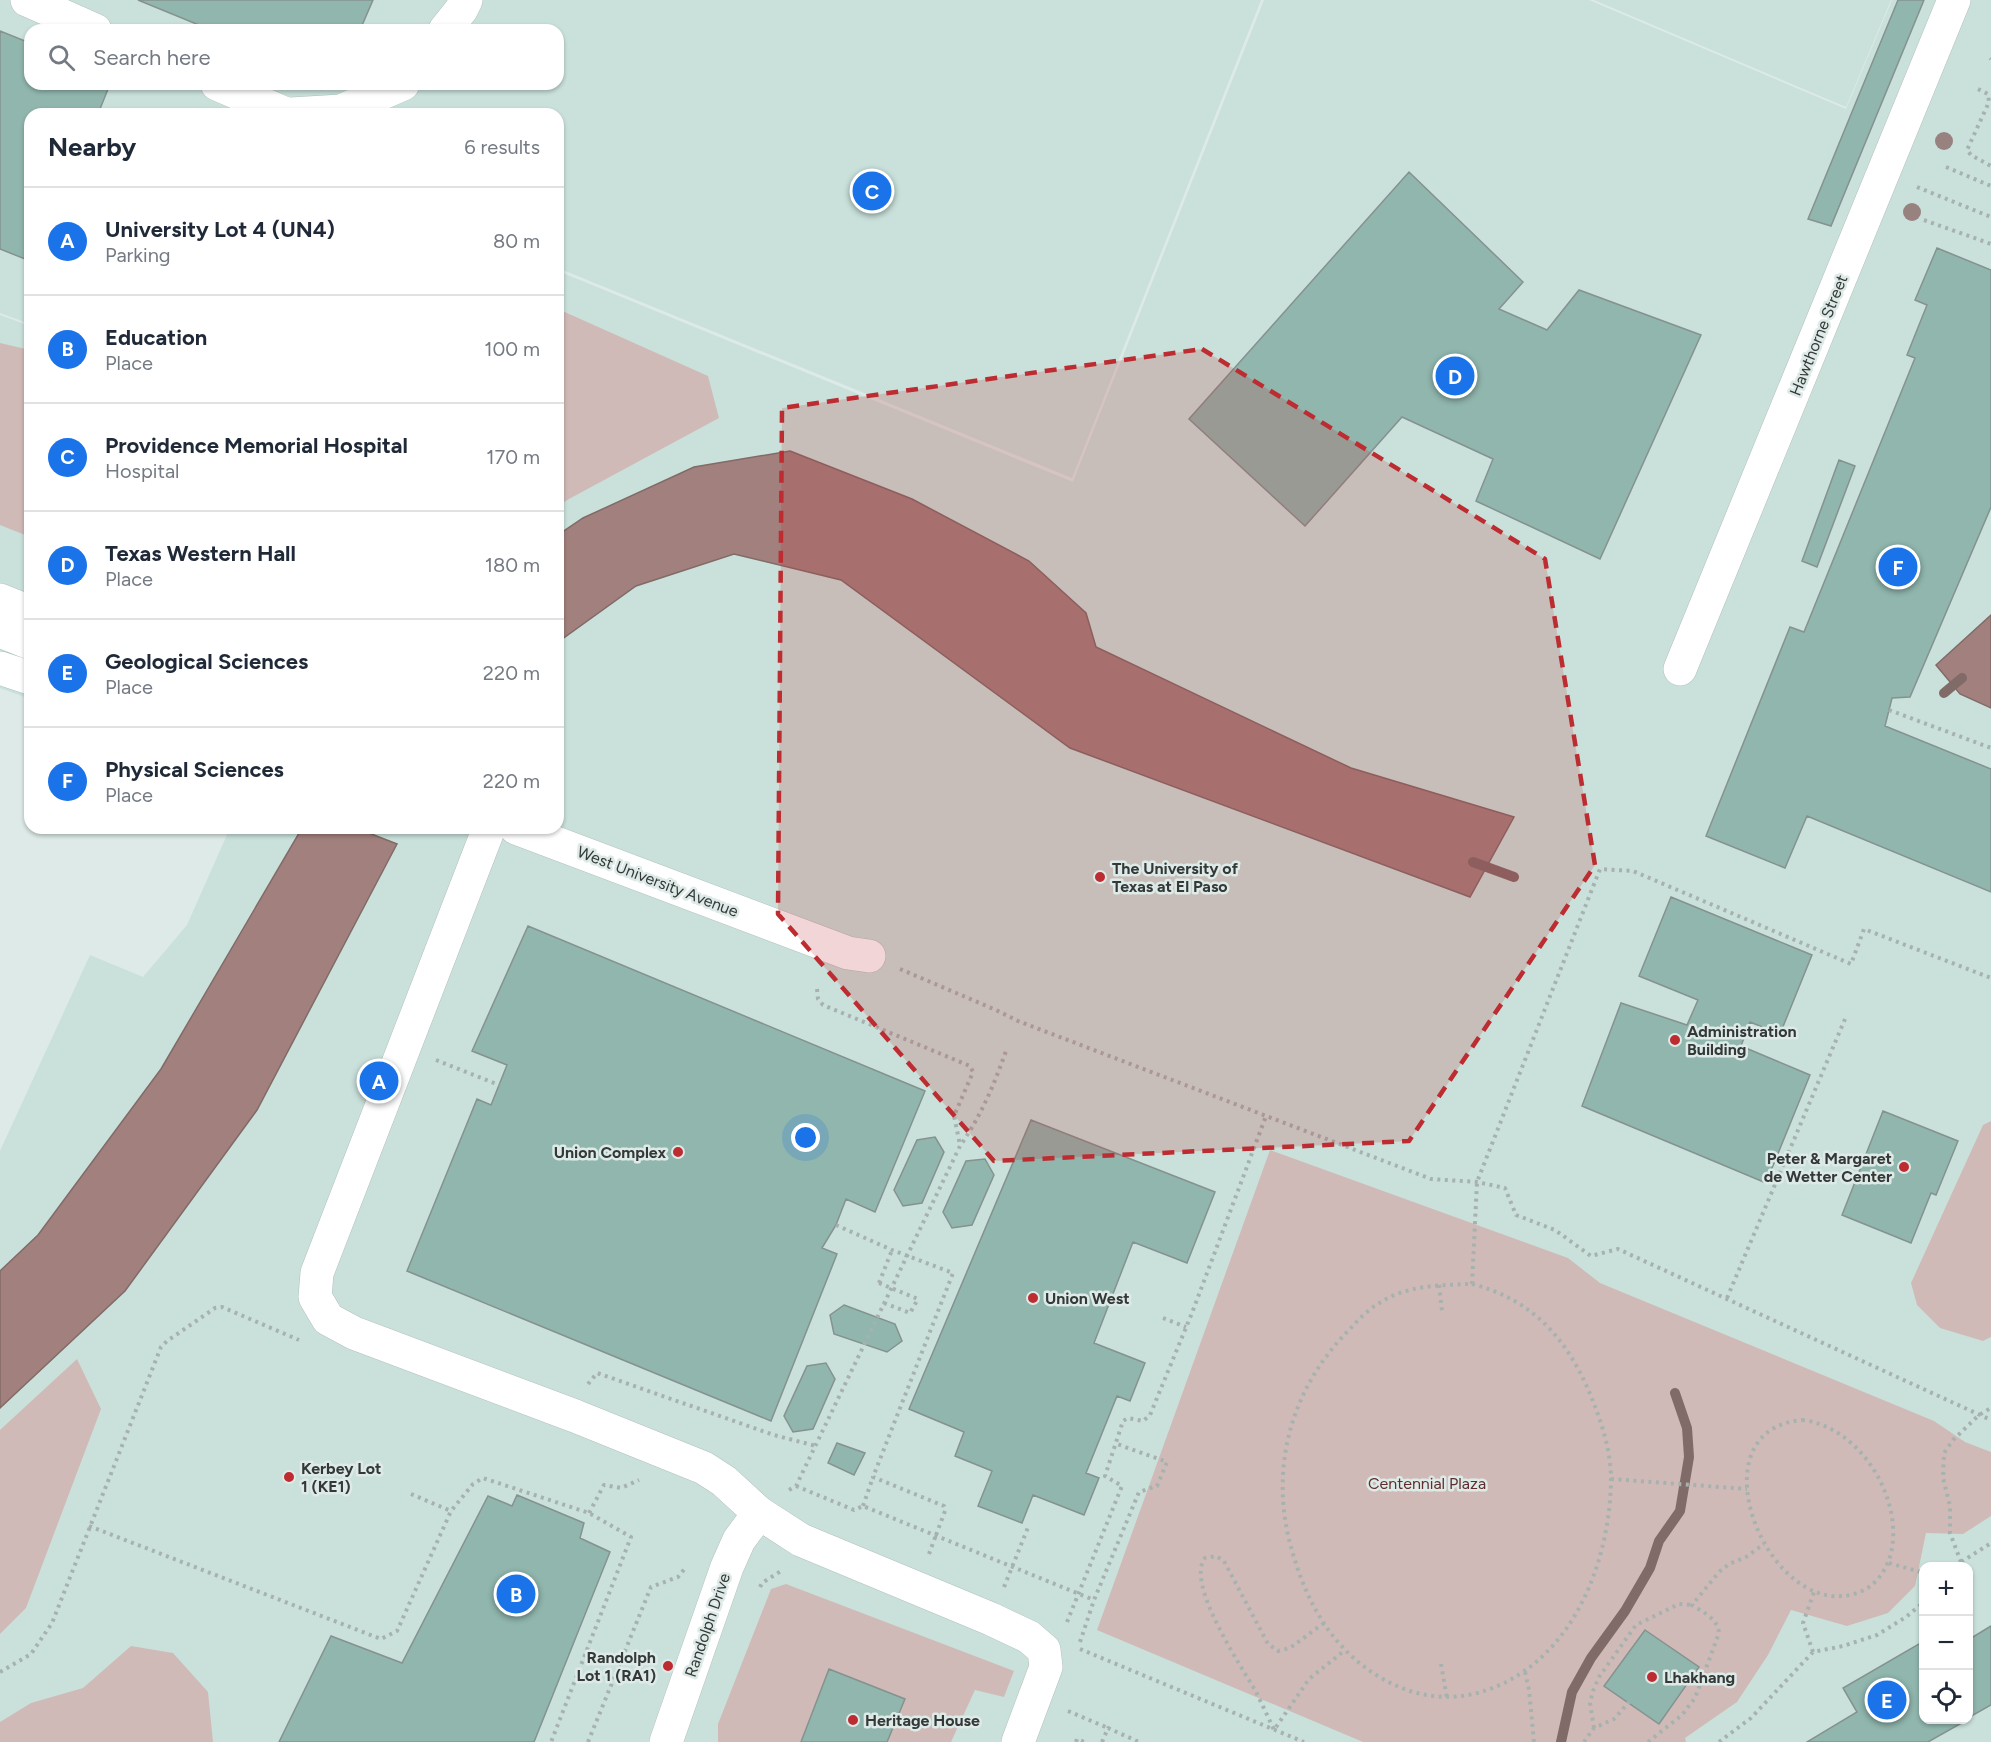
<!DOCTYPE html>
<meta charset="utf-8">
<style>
body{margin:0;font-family:Figtree,sans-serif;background:#f2f2f3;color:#1f2937}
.controls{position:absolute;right:18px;bottom:18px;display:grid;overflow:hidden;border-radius:12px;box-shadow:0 2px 4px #0004}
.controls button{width:54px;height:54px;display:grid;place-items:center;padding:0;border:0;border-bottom:2px solid #e0e1e3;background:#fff;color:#1f2937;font:30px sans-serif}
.you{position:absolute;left:806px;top:1138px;width:21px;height:21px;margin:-15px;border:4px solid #fff;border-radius:50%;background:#1a73e8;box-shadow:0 0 0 9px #1a73e833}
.badge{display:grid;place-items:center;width:39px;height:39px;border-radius:50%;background:#1a73e8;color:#fff;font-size:20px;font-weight:700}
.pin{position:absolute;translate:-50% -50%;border:3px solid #fff;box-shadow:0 2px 6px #0006}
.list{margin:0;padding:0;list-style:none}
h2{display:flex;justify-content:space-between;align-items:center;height:78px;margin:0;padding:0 24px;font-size:26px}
h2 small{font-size:20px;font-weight:400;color:#747a83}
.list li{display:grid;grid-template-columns:39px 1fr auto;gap:18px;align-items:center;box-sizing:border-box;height:108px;padding:0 24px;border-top:2px solid #e0e1e3}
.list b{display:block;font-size:22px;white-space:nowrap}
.list p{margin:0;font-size:20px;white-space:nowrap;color:#747a83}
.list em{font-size:20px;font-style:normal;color:#747a83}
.icon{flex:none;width:33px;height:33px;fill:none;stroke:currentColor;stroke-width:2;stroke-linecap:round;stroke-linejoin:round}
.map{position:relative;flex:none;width:1991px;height:1742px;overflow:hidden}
.search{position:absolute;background:#fff;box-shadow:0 2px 4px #0004;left:24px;top:24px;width:540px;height:66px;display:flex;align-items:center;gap:15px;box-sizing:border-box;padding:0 21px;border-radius:18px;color:#747a83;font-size:22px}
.panel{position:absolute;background:#fff;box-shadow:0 2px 4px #0004;left:24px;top:108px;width:540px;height:726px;border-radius:18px}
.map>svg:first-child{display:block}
.built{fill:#cae1db;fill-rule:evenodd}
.green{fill:#d0bab7}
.water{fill:#a2807d;stroke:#816b68;stroke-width:1.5}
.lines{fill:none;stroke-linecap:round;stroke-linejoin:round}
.stream{stroke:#816b68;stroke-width:10}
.building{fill:#90b6ad;stroke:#85928f;stroke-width:1.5}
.minor-casing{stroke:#b3c1bd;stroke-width:34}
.path{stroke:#a7b2af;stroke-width:4;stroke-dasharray:3 4.5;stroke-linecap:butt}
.minor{stroke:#fff;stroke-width:33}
.path-bridge{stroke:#a7b2af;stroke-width:4;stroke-dasharray:3 4.5;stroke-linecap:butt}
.tree{fill:#988280}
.marked{fill:#bc2c31;fill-opacity:0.2;stroke:#bc2c31;stroke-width:4.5;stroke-dasharray:12 8;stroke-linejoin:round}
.poi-dot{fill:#bc2c31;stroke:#ddeae7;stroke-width:2}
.labels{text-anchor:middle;stroke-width:5;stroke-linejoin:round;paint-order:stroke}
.street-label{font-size:16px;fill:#343938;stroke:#ddeae7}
.poi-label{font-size:16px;font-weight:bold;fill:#343938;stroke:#ddeae7;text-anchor:start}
.park-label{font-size:16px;fill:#5f2d2b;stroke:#ddeae7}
</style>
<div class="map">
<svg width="1991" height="1742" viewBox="0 0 1991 1742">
<rect width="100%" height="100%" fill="#ddeae7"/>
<path class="built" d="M0,0H1261L1072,478L558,268V114H182L170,109L168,114H30V324L0,313ZM30,30H558V84H30Z
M1264,0H1589L1846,109L1892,0H1991V1742H0V1151L90,955L143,977L187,925L230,828H558V271L1073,482ZM1924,1566H1968V1720H1924Z
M1594,0H1891L1846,107Z
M0,315L30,326V699L0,688Z"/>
<path class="green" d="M558,309L708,376L719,418L569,499L558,506Z
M0,343L30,350V537L0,525Z
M1991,1121V1337L1983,1341L1940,1328L1917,1305L1911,1283L1983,1125Z
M1270,1150L1568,1258L1600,1283L1934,1421L1965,1442L1991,1452V1516L1963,1534L1926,1533L1915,1586L1888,1613L1847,1626L1791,1610L1768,1655L1737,1702L1685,1738L1686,1742H1363L1097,1630Z
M77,1359L101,1409L26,1608L0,1634V1430Z
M786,1584L1014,1671L1004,1697L975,1690L951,1742H718V1724L771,1589Z
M131,1646L173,1653L208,1692L213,1742H0V1722L31,1703L83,1688Z"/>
<path class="water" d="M790,451L912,499L1029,561L1086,613L1096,647L1351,768L1514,817L1470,897L1070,748L841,580L734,554L636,586L558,642V535L583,518L694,467Z
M1991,615V708L1960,694L1936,665Z
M302,828H356L397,844L257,1110L125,1291L0,1408V1271L38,1235L161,1069Z"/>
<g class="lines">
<path class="stream" d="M1944,693L1962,678
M1473,862L1514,877
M1561,1742L1572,1692L1591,1658L1625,1611L1650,1568L1659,1541L1680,1511L1689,1457L1687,1428L1675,1393"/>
</g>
<path class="building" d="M138,0H373L360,30H211Z
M1898,0H1924L1831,226L1808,219Z
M0,31L30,43V84H110L98,114H30V261L0,249Z
M1409,172L1523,282L1499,309L1547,330L1579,290L1701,335L1600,559L1476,501L1493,459L1402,417L1305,526L1189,419Z
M1937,248L1991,270V507L1910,697L1892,698L1885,726L1991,769V892L1807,816L1785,868L1706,836L1790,627L1804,632L1915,358L1907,355L1927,305L1915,300Z
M1839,460L1855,466L1817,567L1802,561Z
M1671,897L1812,955L1780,1034L1750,1022L1741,1046L1810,1075L1766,1183L1582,1106L1621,1003L1687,1025L1698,1000L1639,976Z
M528,926L925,1091L875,1212L846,1199L836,1225L822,1248L837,1254L771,1421L407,1271L477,1099L491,1105L507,1065L472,1051Z
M1883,1111L1958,1141L1936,1195L1931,1193L1911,1243L1842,1215Z
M1031,1120L1215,1192L1187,1263L1133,1242L1094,1343L1145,1363L1130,1401L1117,1396L1086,1473L1099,1478L1084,1515L1033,1495L1022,1523L978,1506L992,1471L955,1456L964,1432L909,1409Z
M935,1137L944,1152L922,1203L903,1206L894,1190L917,1140Z
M985,1159L994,1175L972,1225L952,1228L943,1212L966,1161Z
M844,1305L895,1324L902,1341L887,1352L834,1334L830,1315Z
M826,1363L835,1379L813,1429L793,1432L784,1416L807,1366Z
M837,1443L865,1453L854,1475L828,1463Z
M517,1495L584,1523L580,1538L610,1552L534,1742H279L331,1636L402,1663L488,1496L512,1506Z
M1991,1626V1705L1968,1718V1640Z
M1645,1630L1699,1667L1659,1724L1604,1686Z
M1924,1641V1720H1967L1928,1742H1807L1857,1712L1843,1688Z
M829,1669L905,1699L887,1742H801Z"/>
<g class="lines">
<defs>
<path id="minor" d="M27,0L95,30
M445,30L461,10L466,0
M217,84L286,114
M291,114L341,111L403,84
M0,600L30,612
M0,631L30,643
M0,668L30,678
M1680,669L1954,0
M489,828L317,1273L315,1297L328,1319L354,1333L575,1416L704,1468L724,1481L759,1513L801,1540L991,1619L1029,1637L1044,1650L1046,1667L1018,1742
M516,828L848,953L869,956
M666,1742L727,1567L739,1540L759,1513"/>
</defs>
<use href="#minor" class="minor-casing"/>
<path class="path" d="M1990,58L1991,59
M1978,89L1988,94L1989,102L1967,150L1971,155L1991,166
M1946,167L1991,186
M1917,187L1991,217
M1924,220L1991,244
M1889,710L1991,748
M424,828L428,830
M900,969L996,1010L1018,1021L1431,1179L1477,1182L1505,1188L1516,1215L1555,1230L1591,1256L1618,1249L1991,1420
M817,989L818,999L823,1005L970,1066L973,1072L954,1116L960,1145
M436,1060L499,1085
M879,1283L892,1250
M1472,1284C1530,1299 1564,1335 1588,1389C1600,1418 1611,1448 1611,1480C1610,1561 1574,1655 1495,1687C1457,1703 1418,1699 1383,1679C1335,1652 1308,1606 1293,1554C1268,1472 1289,1390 1350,1329C1359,1319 1370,1308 1381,1302C1408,1285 1441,1285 1472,1284Z
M1472,1284L1477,1182L1600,869L1633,871L1851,964L1864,929L1991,978
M1439,1285L1442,1311
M1727,1298L1845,1019
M884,1303L910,1313L918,1299
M1163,1318L1186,1327
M588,1384L597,1373L774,1435L816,1446
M1802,1420C1859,1426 1904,1498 1891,1553C1887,1569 1877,1584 1862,1591C1772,1631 1688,1430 1802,1420Z
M1611,1479L1747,1489
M796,1486L854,1510L863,1506L1094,1600
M789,1490L796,1486L960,1146C981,1116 995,1083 1007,1048
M411,1494L451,1511
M863,1506L873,1477
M589,1513L604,1485L621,1488L639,1480
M89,1526L381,1639L397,1631L451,1511L473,1484L483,1478L589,1513L631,1537L551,1742
M929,1554L936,1535
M1961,1562L1950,1533V1506L1943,1478L1944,1453L1953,1440L1979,1415L1991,1408
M1889,1563L1924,1573
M1955,1566L1991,1543
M760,1587L762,1583L781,1571
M1004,1587L1029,1525
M1067,1622L1122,1486L1105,1476L1123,1421L1128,1418L1143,1421L1150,1415L1192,1313L1266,1116
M1324,1623L1290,1648L1278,1651L1268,1644L1224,1561L1216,1556L1205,1558C1185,1584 1242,1667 1256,1692C1262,1704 1268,1717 1274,1730L1309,1679L1344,1651
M1080,1642L1094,1600L1139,1492L1157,1486L1167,1462L1117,1444
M1080,1649L1304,1742
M1813,1652L1803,1623L1814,1592
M1441,1664L1447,1698
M0,1672L31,1654L52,1623L161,1347L167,1341L215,1308L222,1307L299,1340
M1525,1672L1529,1690L1534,1742
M1068,1711L1108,1728
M1594,1728L1590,1703L1593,1691L1599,1677L1636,1625L1679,1604L1692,1605
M588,1742L651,1587L678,1577L686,1567
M1076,1742L1077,1739L1084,1742
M1102,1742L1108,1728L1139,1742
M1584,1742L1594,1728L1614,1719L1629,1702
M1648,1742L1682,1715L1695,1698L1719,1633C1718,1619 1703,1612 1692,1605L1719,1572L1729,1564L1746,1557L1764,1544
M1719,1742L1751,1718L1813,1652L1843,1646L1877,1635L1906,1617L1924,1602"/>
<use href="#minor" class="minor"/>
<path class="path-bridge" d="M836,1225L892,1250L953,1273L873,1477L944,1506L945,1511L936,1535
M879,1283L918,1299"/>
</g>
<g class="tree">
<circle cx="1944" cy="141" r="9"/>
<circle cx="1912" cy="212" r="9"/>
</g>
<path class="marked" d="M1202,349L1545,559L1595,865L1409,1141L994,1161L778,914L782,408Z"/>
<g class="poi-dot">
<circle cx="1100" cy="877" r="6"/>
<circle cx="1675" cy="1040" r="6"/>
<circle cx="678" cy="1152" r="6"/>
<circle cx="1904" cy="1167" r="6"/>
<circle cx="1033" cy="1298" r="6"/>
<circle cx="289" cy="1477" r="6"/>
<circle cx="668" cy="1666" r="6"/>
<circle cx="1652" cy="1677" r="6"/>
<circle cx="853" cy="1720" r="6"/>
</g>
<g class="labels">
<g class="street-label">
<text transform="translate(1818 335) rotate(-68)" y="6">Hawthorne Street</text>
<text transform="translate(658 881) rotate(21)" y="6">West University Avenue</text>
<text transform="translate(707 1625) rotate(-71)" y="6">Randolph Drive</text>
</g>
<g class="poi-label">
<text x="1112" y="874">The University of<tspan x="1112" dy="18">Texas at El Paso</tspan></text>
<text x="1687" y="1037">Administration<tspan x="1687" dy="18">Building</tspan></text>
<text x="666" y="1158" text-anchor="end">Union Complex</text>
<text x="1892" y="1164" text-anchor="end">Peter &amp; Margaret<tspan x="1892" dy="18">de Wetter Center</tspan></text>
<text x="1045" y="1304">Union West</text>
<text x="301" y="1474">Kerbey Lot<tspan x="301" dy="18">1 (KE1)</tspan></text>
<text x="656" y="1663" text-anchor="end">Randolph<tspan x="656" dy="18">Lot 1 (RA1)</tspan></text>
<text x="1664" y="1683">Lhakhang</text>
<text x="865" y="1726">Heritage House</text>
</g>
<g class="park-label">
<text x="1427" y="1489">Centennial Plaza</text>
</g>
</g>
</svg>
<div class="controls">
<button>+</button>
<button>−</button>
<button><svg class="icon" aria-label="locate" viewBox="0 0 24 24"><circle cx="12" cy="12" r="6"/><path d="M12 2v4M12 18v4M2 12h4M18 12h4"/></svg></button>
</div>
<div class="you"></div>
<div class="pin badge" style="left:379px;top:1081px">A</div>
<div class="pin badge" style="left:516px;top:1594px">B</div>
<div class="pin badge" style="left:872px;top:191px">C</div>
<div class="pin badge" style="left:1455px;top:376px">D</div>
<div class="pin badge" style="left:1887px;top:1700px">E</div>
<div class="pin badge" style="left:1898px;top:567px">F</div>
<div class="search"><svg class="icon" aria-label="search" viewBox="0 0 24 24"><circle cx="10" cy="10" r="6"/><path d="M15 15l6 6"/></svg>Search here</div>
<section class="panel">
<h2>Nearby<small>6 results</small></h2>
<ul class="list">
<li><span class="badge">A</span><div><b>University Lot 4 (UN4)</b><p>Parking</p></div><em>80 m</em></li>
<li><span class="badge">B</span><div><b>Education</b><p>Place</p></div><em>100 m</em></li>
<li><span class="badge">C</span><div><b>Providence Memorial Hospital</b><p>Hospital</p></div><em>170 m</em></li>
<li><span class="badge">D</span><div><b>Texas Western Hall</b><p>Place</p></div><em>180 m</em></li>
<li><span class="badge">E</span><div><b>Geological Sciences</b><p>Place</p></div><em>220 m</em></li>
<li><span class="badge">F</span><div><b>Physical Sciences</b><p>Place</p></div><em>220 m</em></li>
</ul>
</section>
</div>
